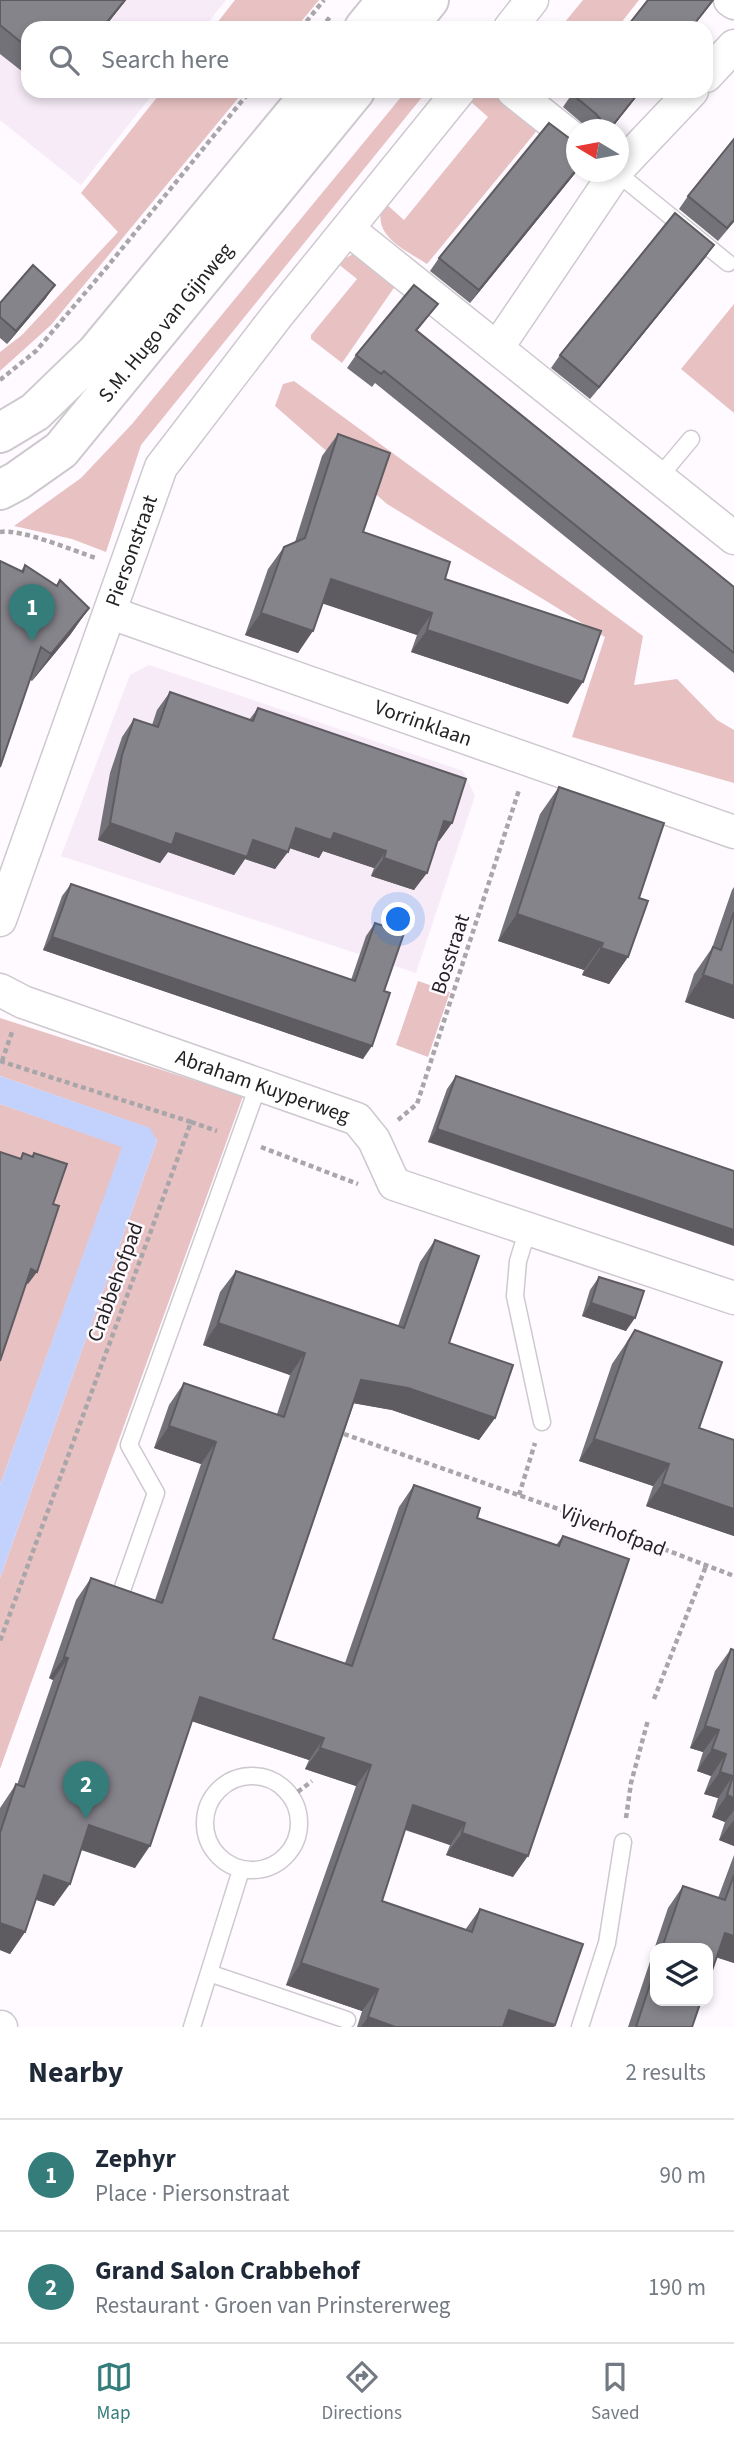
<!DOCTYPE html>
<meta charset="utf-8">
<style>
body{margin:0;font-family:"Source Sans 3",sans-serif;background:#f6f6f7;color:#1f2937}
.controls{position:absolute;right:21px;bottom:21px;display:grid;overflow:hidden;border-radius:14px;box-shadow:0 4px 10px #0003}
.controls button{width:63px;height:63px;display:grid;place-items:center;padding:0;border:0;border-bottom:2px solid #e0e1e3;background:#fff;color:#1f2937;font:35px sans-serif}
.compass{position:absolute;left:566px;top:119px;width:63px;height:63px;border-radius:50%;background:#fff;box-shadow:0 4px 10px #0003;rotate:280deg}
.you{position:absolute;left:399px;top:920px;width:24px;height:24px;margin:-18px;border:5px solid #fff;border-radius:50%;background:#1a73e8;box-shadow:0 0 0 10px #1a73e833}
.badge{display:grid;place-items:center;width:46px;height:46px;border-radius:50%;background:#357d7b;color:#fff;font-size:23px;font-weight:700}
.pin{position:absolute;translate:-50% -58px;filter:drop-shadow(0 2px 4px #0008)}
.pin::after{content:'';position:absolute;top:37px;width:24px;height:21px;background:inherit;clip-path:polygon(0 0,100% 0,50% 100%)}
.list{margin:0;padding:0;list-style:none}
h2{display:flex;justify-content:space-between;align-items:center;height:91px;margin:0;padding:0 28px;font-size:30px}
h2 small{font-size:23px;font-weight:400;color:#747a83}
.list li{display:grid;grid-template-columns:46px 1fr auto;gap:21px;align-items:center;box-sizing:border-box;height:112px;padding:0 28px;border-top:2px solid #e0e1e3}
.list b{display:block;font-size:26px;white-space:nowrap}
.list p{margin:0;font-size:23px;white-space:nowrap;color:#747a83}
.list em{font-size:23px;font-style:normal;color:#747a83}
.icon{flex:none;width:38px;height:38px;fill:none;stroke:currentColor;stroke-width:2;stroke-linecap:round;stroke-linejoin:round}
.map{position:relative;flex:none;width:734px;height:2027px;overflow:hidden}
.search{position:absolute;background:#fff;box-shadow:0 4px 10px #0003;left:21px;right:21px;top:21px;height:77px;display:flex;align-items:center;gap:18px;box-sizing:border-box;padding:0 24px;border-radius:21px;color:#747a83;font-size:26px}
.sheet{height:315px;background:#fff}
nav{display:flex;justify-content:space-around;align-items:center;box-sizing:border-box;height:98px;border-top:2px solid #e0e1e3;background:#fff;font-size:19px;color:#747a83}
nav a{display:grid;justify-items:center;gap:4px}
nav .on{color:#357d7b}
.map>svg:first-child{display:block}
.built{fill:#f6ebf7}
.green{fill:#e8c2c3}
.water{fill:#c3d1fd}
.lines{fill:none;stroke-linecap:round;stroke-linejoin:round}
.lane-casing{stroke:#cec9cf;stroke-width:19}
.street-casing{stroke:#cec9cf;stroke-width:35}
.secondary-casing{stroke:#cec9cf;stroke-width:42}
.path{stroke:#a9a6a9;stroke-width:4.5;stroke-dasharray:5 3.5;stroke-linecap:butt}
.lane{stroke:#fff;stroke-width:16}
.street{stroke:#fff;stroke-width:32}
.secondary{stroke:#fff;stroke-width:38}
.wall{fill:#737278}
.shaded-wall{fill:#5e5c61}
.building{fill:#86848b;stroke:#5e5c61;stroke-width:2}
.labels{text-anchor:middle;stroke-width:5;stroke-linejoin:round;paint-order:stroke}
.street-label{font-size:21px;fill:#242224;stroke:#fefaff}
</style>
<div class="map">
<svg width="734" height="2027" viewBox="0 0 734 2027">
<rect width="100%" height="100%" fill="#fefaff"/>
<path class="built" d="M0,0H226L204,28H28V91H155L81,185L0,120Z
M149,665L463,771L475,796L416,973L61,856L130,675Z"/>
<path class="green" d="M235,0H319L296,28H213Z
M583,0H639L617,28H560Z
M162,91H244L51,325L0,371V352L22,335L118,232L81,193Z
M406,91H427L141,445L106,552L72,539L14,526L81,478L132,424Z
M481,93C505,93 522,113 539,128L427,264C404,249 369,235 384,202L404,220L488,117L470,101Z
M353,254L363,255L398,282L342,363L311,339V335L357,279L337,263Z
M734,304V413L681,369Z
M294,381L643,636L634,685L677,679L717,720L734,730V783L572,737L605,637L387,504L275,406L283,384Z
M418,981L450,992L428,1057L396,1045Z
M0,1018L243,1096L0,1769V1578L157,1141L149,1128L0,1076Z
M0,1104L123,1146L0,1485Z"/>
<path class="water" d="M0,1076L150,1128L157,1141L0,1578V1485L122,1147L0,1104Z"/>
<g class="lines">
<defs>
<path id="lane" d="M616,172L728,263
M660,476L691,439
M528,1229L518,1261L515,1296L542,1422
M120,1596L156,1493L129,1445L258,1086
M205 1823a47 47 0 1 1 94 0a47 47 0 1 1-94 0Z
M209,1973L347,2020
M192,2027L241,1870
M580,2027L607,1943L623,1842"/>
<g id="street">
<path d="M730,0L734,3"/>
<path d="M510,28L532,0"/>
<path d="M706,76L734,46"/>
<path d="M513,91L576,141"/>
<path d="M618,169L692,91"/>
<path d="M348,229L734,538"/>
<path d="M497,348L616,172"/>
<path id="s1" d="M111,613L734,832"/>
<path id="s2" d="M0,920L161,467L276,317L459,91"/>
<path id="s3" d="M0,990L23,1002L357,1119L374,1140L394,1184L734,1298"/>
<path d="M0,2027H1"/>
</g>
<g id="secondary">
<path d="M364,28L387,0"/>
<path d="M406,28L429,0"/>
<path d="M0,433L35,412L96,353L313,91"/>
<path id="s4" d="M0,490L17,481L61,450L355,91"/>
</g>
</defs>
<use href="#lane" class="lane-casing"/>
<use href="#street" class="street-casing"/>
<use href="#secondary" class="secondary-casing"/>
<path class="path" d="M301,28L324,0
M321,28L330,17
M0,380L36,351L107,267L250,91
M0,532C20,528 74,551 96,558
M0,1061L191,1122L0,1641
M2,1061L12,1032
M398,1120L417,1104L519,790
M191,1122L217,1131
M261,1147L358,1184
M344,1434L567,1512L734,1576
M519,1495L535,1443
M654,1699L706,1566
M291,1797L312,1781
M626,1818L631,1783L648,1720"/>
<use href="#lane" class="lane"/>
<use href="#street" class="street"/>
<use href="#secondary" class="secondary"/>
</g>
<path class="wall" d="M0,0H126L104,28H28V76L0,54Z
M574,91H641L610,130H590L563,107Z
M734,139V222L718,241L679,209L688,196Z
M574,143L577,144V171L470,303L430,271L439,258Z
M714,245L705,258L590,399L551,368L560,355Z
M46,298L7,344L0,338V303Z
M438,304L417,331L734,587V673L375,383L372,387L347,368L356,355Z
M338,434L363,532L445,579L568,704L411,652L417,635L323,603L298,653L245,635L268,569L284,547L295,542L322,456Z
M25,565L56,586L60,580L89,608L70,635L32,681L30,680L21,571Z
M170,692L249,720L258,708L452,823L439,841L438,840L414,890L371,876L374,868L323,851L319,858L289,848L275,869L245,859L234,875L168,852L160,863L98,840L110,773L122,737L134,719L152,725L157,710Z
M559,787L639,898L628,957L609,984L582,975L584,970L498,941L540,814Z
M71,884L351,980L366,936L375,923L384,991L363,1059L43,950L62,896Z
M734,887V1019L685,1002L694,974L712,948L732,890Z
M456,1076L734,1171L428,1142L447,1089Z
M435,1240L449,1343L495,1418L479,1440L392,1410L354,1403L273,1639L345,1663L399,1507L414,1485L477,1518L556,1545L563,1536L513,1877L446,1855L450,1845L405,1830L382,1901L465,1930L480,1909L555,2025L554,2027H357L362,2011L286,1985L356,1786L305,1769L309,1760L192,1721L135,1868L81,1850L54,1906L36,1900L25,1932L10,1954L0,1950V1808L16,1784L17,1785L53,1680L49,1678L76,1600L91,1578L155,1600L201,1464L154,1448L169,1405L184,1383L277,1414L290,1375L203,1345L220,1292L236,1271L398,1326L420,1262Z
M599,1277L626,1331L582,1316L590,1290Z
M635,1330L699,1428L734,1440V1536L646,1506L653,1486L579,1461L612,1364Z
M731,1649L734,1650V1846L719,1840L725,1822L712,1817L718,1798L704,1794L711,1776L697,1771L703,1752L690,1748L715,1671Z
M734,1855V1963L716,1957L708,1948H655V2001L692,2027H628L668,1908L683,1886L718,1898Z"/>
<path class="shaded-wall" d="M125,0H126L104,28H102Z
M713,0H714L692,28H691Z
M640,91H641L610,130H609Z
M577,169V171L470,303L479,290Z
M714,245L705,258L590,399L599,387Z
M55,285L46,298L7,344L16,331Z
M331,579L432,613L417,635L315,601Z
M89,608L70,635L32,681L51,654Z
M261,613L313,631L298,653L245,635Z
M427,630L583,682L568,704L411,652Z
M444,821L452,823L439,841L432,838Z
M110,823L176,833L253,840L288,852L275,869L245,859L234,875L168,852L160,863L98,840Z
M296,828L334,833L386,851L374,868L323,851L319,858L284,846Z
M384,858L427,873L414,890L371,876Z
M517,914L603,943L584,970L498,941Z
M52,937L372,1046L363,1059L43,950Z
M601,948L628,957L609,984L582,975Z
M703,975L734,986V1019L685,1002Z
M437,1129L734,1230V1246L428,1142Z
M31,1269L37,1272L28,1284L22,1282Z
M591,1303L635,1318L626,1331L582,1316Z
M218,1323L305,1353L290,1375L203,1345Z
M361,1380L408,1388L495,1418L479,1440L392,1410L346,1402Z
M169,1426L216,1442L201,1464L154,1448Z
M594,1439L669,1464L653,1486L579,1461Z
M662,1484L734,1509V1536L646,1506Z
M64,1657L68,1658L53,1680L49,1678Z
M200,1697L324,1738L309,1760L185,1719Z
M705,1726L719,1730L703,1752L690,1748Z
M320,1748L371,1765L356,1786L305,1769Z
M712,1749L726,1754L711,1776L697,1771Z
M720,1772L733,1776L718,1798L704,1794Z
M727,1795L734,1798V1810L725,1822L712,1817Z
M413,1805L465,1823L450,1845L398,1827Z
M734,1820V1846L719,1840Z
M89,1825L150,1846L135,1868L74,1847Z
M462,1833L528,1856L513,1877L446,1855Z
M44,1875L70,1884L54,1906L29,1897Z
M0,1923L25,1932L10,1954L0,1950Z
M725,1933L734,1936V1963L709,1955Z
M301,1963L378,1989L362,2011L286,1985Z
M509,2010L555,2025L554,2027H497Z
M368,2017L394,2027H361Z"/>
<path class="building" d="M0,0H125L102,28H28V48L0,25Z
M648,0H713L691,28H626Z
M574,91H640L609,130H603L602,121L596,114L572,94Z
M549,123L577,144V169L479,290L439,258Z
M734,139V220L727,228L688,196Z
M675,213L714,245L599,387L560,355Z
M33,265L55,285L16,331L0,317V303Z
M414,285L438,304L416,330L734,587V653L384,371L381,374L356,355Z
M338,434L390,453L363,532L450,562L445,579L601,631L583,682L427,630L432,613L331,579L313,631L261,613L284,547L305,538Z
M0,561L23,572L25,565L57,586L60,580L89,608L51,654L41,647L0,767Z
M170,692L253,721L258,708L466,779L452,823L444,821L427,873L384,858L386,851L334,833L331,840L296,828L288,852L253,840L247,857L176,833L172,845L110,823L122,755L134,719L158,727Z
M559,787L664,823L639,898L648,901L628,957L601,948L603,943L517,914Z
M71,884L355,981L375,923L404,933L384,991L390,993L372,1046L52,937Z
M734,912V986L703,975L713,947L721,950Z
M456,1076L734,1171V1230L437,1129Z
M0,1152L21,1159L23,1153L33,1157L34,1153L67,1164L53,1204L59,1206L37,1272L31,1269L0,1361Z
M435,1240L479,1256L449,1343L513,1365L495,1418L408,1388L361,1380L273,1639L352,1666L414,1485L480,1508L477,1518L559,1546L563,1536L629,1559L528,1856L462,1833L465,1823L413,1805L382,1901L472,1932L480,1909L583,1944L555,2025L509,2010L503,2027H395L368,2017L378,1989L301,1963L371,1765L320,1748L324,1738L200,1697L150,1846L89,1825L70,1884L44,1875L25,1932L0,1923V1833L16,1784L24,1787L68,1658L64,1657L91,1578L162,1603L216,1442L169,1426L184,1383L284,1417L305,1353L218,1323L236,1271L404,1328Z
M599,1277L644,1291L635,1318L591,1303Z
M635,1330L722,1362L699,1428L734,1440V1509L662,1484L669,1464L594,1439L628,1342Z
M731,1649L734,1650V1798L727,1795L733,1776L720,1772L726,1754L712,1749L719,1730L705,1726Z
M734,1875V1936L725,1933L708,1982V1948H662L683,1886L725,1900Z
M655,1969V2001H701L692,2027H636Z"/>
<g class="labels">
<g class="street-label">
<text dy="7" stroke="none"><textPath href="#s4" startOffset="238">S.M. Hugo van Gijnweg</textPath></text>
<text dy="7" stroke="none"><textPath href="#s2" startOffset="392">Piersonstraat</textPath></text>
<text dy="7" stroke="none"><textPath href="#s1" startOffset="331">Vorrinklaan</textPath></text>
<text transform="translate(450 954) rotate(-72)" y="7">Bosstraat</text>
<text dy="7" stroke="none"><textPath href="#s3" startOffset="280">Abraham Kuyperweg</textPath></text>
<text transform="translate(115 1282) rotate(-70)" y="7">Crabbehofpad</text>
<text transform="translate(613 1530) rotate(21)" y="7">Vijverhofpad</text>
</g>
</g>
</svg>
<div class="controls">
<button><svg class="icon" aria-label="layers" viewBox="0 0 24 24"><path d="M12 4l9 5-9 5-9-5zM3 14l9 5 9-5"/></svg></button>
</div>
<svg class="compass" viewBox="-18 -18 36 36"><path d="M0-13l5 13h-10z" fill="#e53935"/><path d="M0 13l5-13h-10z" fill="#747a83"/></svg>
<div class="you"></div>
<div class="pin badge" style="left:32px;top:642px">1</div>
<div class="pin badge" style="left:86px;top:1819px">2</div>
<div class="search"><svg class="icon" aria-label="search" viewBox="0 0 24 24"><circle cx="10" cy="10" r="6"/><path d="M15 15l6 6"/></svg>Search here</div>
</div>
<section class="sheet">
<h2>Nearby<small>2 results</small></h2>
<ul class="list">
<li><span class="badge">1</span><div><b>Zephyr</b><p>Place · Piersonstraat</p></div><em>90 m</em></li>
<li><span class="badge">2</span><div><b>Grand Salon Crabbehof</b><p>Restaurant · Groen van Prinstererweg</p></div><em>190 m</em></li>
</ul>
</section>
<nav>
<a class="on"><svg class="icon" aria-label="map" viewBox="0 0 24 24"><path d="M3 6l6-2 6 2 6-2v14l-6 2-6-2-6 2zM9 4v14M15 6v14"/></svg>Map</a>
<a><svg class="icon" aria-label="directions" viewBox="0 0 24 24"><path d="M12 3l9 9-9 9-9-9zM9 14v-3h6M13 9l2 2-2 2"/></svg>Directions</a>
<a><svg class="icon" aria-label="saved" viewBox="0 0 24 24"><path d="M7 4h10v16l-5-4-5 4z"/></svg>Saved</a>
</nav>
